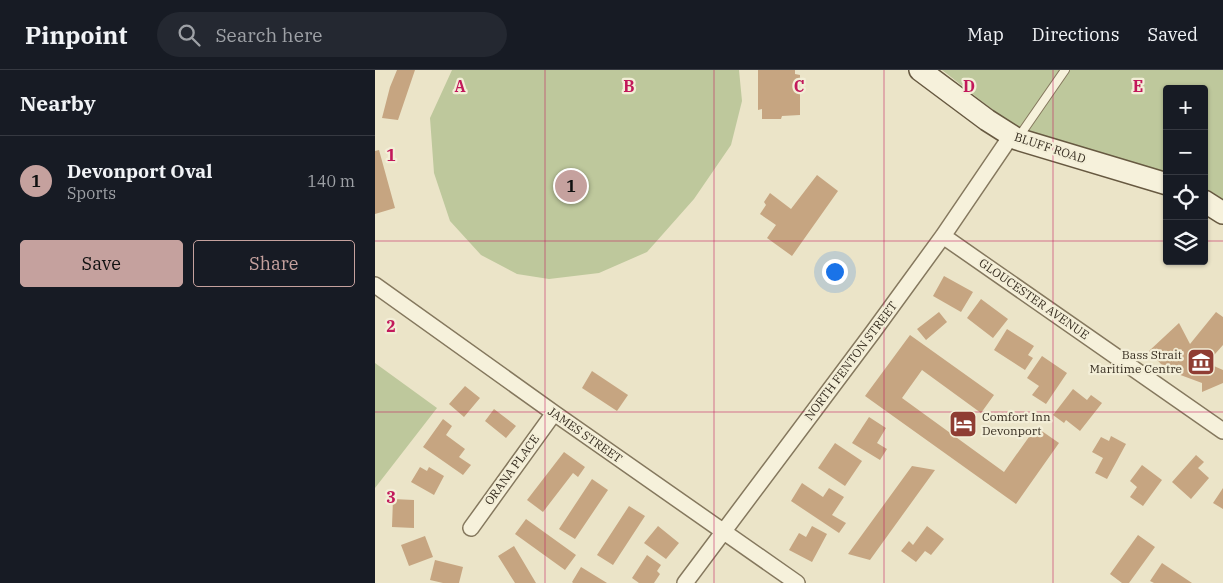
<!DOCTYPE html>
<meta charset="utf-8">
<style>
body{margin:0;font-family:"IBM Plex Serif",serif;background:#242831;color:#f1f3f6}
.controls{position:absolute;right:15px;top:15px;display:grid;overflow:hidden;border-radius:5px;box-shadow:0 1px 4px #0004}
.controls button{width:45px;height:45px;display:grid;place-items:center;padding:0;border:0;border-bottom:1px solid #363941;background:#171b24;color:#f1f3f6;font:25px sans-serif}
.you{position:absolute;left:459px;top:201px;width:18px;height:18px;margin:-12px;border:4px solid #fff;border-radius:50%;background:#1a73e8;box-shadow:0 0 0 8px #1a73e833}
.badge{display:grid;place-items:center;width:32px;height:32px;border-radius:50%;background:#c5a19e;color:#111;font-size:16px;font-weight:700}
.pin{position:absolute;translate:-50% -50%;border:2px solid #fff;box-shadow:0 1px 5px #0006}
.list{margin:0;padding:0;list-style:none}
h2{display:flex;justify-content:space-between;align-items:center;height:65px;margin:0;padding:0 20px;font-size:21px}
h2 small{font-size:16px;font-weight:400;color:#9ea1a6}
.list li{display:grid;grid-template-columns:32px 1fr auto;gap:15px;align-items:center;box-sizing:border-box;height:90px;padding:0 20px;border-top:1px solid #363941}
.list b{display:block;font-size:19px;white-space:nowrap}
.list p{margin:0;font-size:16px;white-space:nowrap;color:#9ea1a6}
.list em{font-size:16px;font-style:normal;color:#9ea1a6}
.actions{display:flex;gap:10px;padding:15px 20px}
.actions a{flex:1;padding:11px 0;border:1px solid #c5a19e;border-radius:5px;text-align:center;font-size:18px;color:#c5a19e}
.actions .main{background:#c5a19e;color:#111}
.icon{flex:none;width:28px;height:28px;fill:none;stroke:currentColor;stroke-width:2;stroke-linecap:round;stroke-linejoin:round}
.map{position:relative;flex:none;width:848px;height:513px;overflow:hidden}
header{display:flex;align-items:center;gap:30px;box-sizing:border-box;height:70px;padding:0 25px;background:#171b24;border-bottom:1px solid #363941}
header strong{font-size:24px}
nav{display:flex;gap:28px;margin-inline-start:auto;font-size:18px}
.search{width:350px;height:45px;background:#242831;display:flex;align-items:center;gap:12px;box-sizing:border-box;padding:0 18px;border-radius:28px;color:#9ea1a6;font-size:19px}
main{display:flex}
aside{flex:1;background:#171b24}
.map>svg:first-child{display:block}
.green{fill:#bec89c}
.building{fill:#c6a581}
.lines{fill:none;stroke-linecap:round;stroke-linejoin:round}
.lane-casing{stroke:#85785e;stroke-width:10}
.street-casing{stroke:#85785e;stroke-width:18}
.secondary-casing{stroke:#675941;stroke-width:24}
.lane{stroke:#f6f1db;stroke-width:8}
.street{stroke:#f6f1db;stroke-width:15}
.secondary{stroke:#f6f1db;stroke-width:21}
.grid{fill:none;stroke:#c2185b;stroke-width:1;stroke-opacity:0.55}
.labels{text-anchor:middle;stroke-width:4.5;stroke-linejoin:round;paint-order:stroke}
.street-label{font-size:12px;fill:#372e21;stroke:#f3eed7}
.poi-label{font-size:12px;fill:#372e21;stroke:#f3eed7;text-anchor:end}
.grid-label{font-size:16px;text-anchor:middle;font-weight:bold;fill:#c2185b;stroke:#f3eed7;stroke-width:4.5;stroke-linejoin:round;paint-order:stroke}
</style>
<header>
<strong>Pinpoint</strong>
<div class="search"><svg class="icon" aria-label="search" viewBox="0 0 24 24"><circle cx="10" cy="10" r="6"/><path d="M15 15l6 6"/></svg>Search here</div>
<nav><a>Map</a><a>Directions</a><a>Saved</a></nav>
</header>
<main>
<aside>
<h2>Nearby<small></small></h2>
<ul class="list">
<li><span class="badge">1</span><div><b>Devonport Oval</b><p>Sports</p></div><em>140 m</em></li>
</ul>
<div class="actions"><a class="main">Save</a><a>Share</a></div>
</aside>
<div class="map">
<svg width="848" height="513" viewBox="0 0 848 513">
<rect width="100%" height="100%" fill="#ebe4c8"/>
<path class="green" d="M77,0H364L367,31L356,75L319,129L272,182L224,203L174,209L142,204L106,185L75,151L59,103L55,48Z
M567,0H848V131L829,119V19H792V102L662,65L632,51Z
M0,293L62,338L0,418Z"/>
<path class="building" d="M22,0H40L23,50L7,48L15,17Z
M383,0H420V4L425,5V45L407,46L406,49H387V39L383,40Z
M4,80L20,138L0,144V81Z
M442,105L463,121L417,186L392,168L401,155L385,144L391,135L389,132L395,123L416,139Z
M569,206L598,222L586,242L558,226Z
M606,229L633,249L618,268L592,248Z
M564,242L572,252L551,270L542,259Z
M841,242L848,247V275L832,293L848,300V313L827,322V313L800,303L786,294L774,281L804,253L815,274Z
M632,259L659,276L653,285L658,288L650,300L619,280Z
M535,265L619,325L606,343L547,300L527,328L629,402L661,357L684,373L641,434L490,326Z
M667,286L692,303L671,334L657,325L664,316L652,308Z
M217,301L253,325L242,341L207,318Z
M90,316L105,328L89,347L74,334Z
M698,319L712,330L716,325L727,333L705,361L691,350L689,353L678,345Z
M119,339L141,356L131,368L110,351Z
M494,347L511,358L502,373L512,379L505,390L477,373Z
M68,349L77,356L71,365L90,379L84,387L96,395L88,405L48,377Z
M736,366L751,374L732,409L720,403L728,388L717,382L726,367L734,371Z
M460,373L487,391L470,416L443,398Z
M189,382L210,397L203,407L198,403L168,442L152,430Z
M821,385L829,392L823,398L834,408L816,429L797,412Z
M767,395L787,410L768,436L755,427L762,417L755,411Z
M537,396L560,400L495,490L473,484Z
M45,397L52,401L54,397L69,406L59,425L36,412Z
M217,409L233,420L200,469L184,459Z
M427,413L448,427L454,418L469,427L457,445L471,453L464,463L416,431Z
M848,418V439L838,433Z
M18,429L39,430V458L17,457Z
M254,436L270,446L238,495L222,485Z
M151,449L201,485L190,500L140,464Z
M283,456L304,473L291,489L269,473Z
M437,456L452,464L437,492L414,480L424,463L431,467Z
M552,456L569,469L556,485L550,481L541,492L526,481L534,471L538,475Z
M763,465L780,477L754,513H747L735,504Z
M50,466L58,487L34,496L26,475Z
M139,476L161,513H140L123,486Z
M272,485L286,495L282,501L285,504L279,513H264L257,508Z
M60,490L88,497L84,513H68L55,510Z
M787,493L817,513H779L775,511Z
M206,497L232,513H198L197,512Z"/>
<g class="lines">
<defs>
<path id="lane" d="M643,68L690,0"/>
<path id="street" d="M568,166L848,361
M0,215L179,343L422,513
M96,458L179,343
M310,513L498,262L568,166L636,66"/>
<path id="secondary" d="M545,0L612,50L642,69L792,114
M829,131L848,143"/>
</defs>
<use href="#lane" class="lane-casing"/>
<use href="#street" class="street-casing"/>
<use href="#secondary" class="secondary-casing"/>
<use href="#lane" class="lane"/>
<use href="#street" class="street"/>
<use href="#secondary" class="secondary"/>
</g>
<path class="grid" d="M170,0V513M339,0V513M509,0V513M678,0V513M0,171H792M829,171H848M0,342H848"/>
<defs>
<symbol id="museum-square" viewBox="-11 -11 22 22"><rect x="-9" y="-9" width="18" height="18" rx="4" fill="#8f3d33" stroke="#f3eed7"/><path d="M0-6L6-3V-2H-6V-3ZM-5-1h2V3h-2ZM-1-1h2V3h-2ZM3-1h2V3H3ZM-6 4H6V6H-6Z" fill="#fff"/></symbol>
<symbol id="hotel-square" viewBox="-11 -11 22 22"><rect x="-9" y="-9" width="18" height="18" rx="4" fill="#8f3d33" stroke="#f3eed7"/><path d="M-6-4.5h1.5V1H6V5H4.5V3h-9V5H-6ZM-4 0a1.8 1.8 0 1 1 3.6 0ZM.5 0V-2.5h3Q6-2.5 6 0Z" fill="#fff"/></symbol>
</defs>
<g fill-rule="evenodd">
<use href="#museum-square" x="810" y="276" width="32" height="32"/>
<use href="#hotel-square" x="572" y="338" width="32" height="32"/>
</g>
<g class="labels">
<g class="street-label">
<text transform="translate(675 78) rotate(18)" y="4">BLUFF ROAD</text>
<text transform="translate(659 229) rotate(35)" y="4">GLOUCESTER AVENUE</text>
<text transform="translate(476 291) rotate(-53)" y="4">NORTH FENTON STREET</text>
<text transform="translate(210 365) rotate(35)" y="4">JAMES STREET</text>
<text transform="translate(137 400) rotate(-54)" y="4">ORANA PLACE</text>
</g>
<g class="poi-label">
<text x="807" y="289">Bass Strait<tspan x="807" dy="14">Maritime Centre</tspan></text>
<text x="607" y="351" text-anchor="start">Comfort Inn<tspan x="607" dy="14">Devonport</tspan></text>
</g>
</g>
<g class="grid-label">
<text x="85" y="22">A</text>
<text x="254" y="22">B</text>
<text x="424" y="22">C</text>
<text x="594" y="22">D</text>
<text x="763" y="22">E</text>
<text x="16" y="91">1</text>
<text x="16" y="262">2</text>
<text x="16" y="433">3</text>
</g>
</svg>
<div class="controls">
<button>+</button>
<button>−</button>
<button><svg class="icon" aria-label="locate" viewBox="0 0 24 24"><circle cx="12" cy="12" r="6"/><path d="M12 2v4M12 18v4M2 12h4M18 12h4"/></svg></button>
<button><svg class="icon" aria-label="layers" viewBox="0 0 24 24"><path d="M12 4l9 5-9 5-9-5zM3 14l9 5 9-5"/></svg></button>
</div>
<div class="you"></div>
<div class="pin badge" style="left:196px;top:116px">1</div>
</div>
</main>
